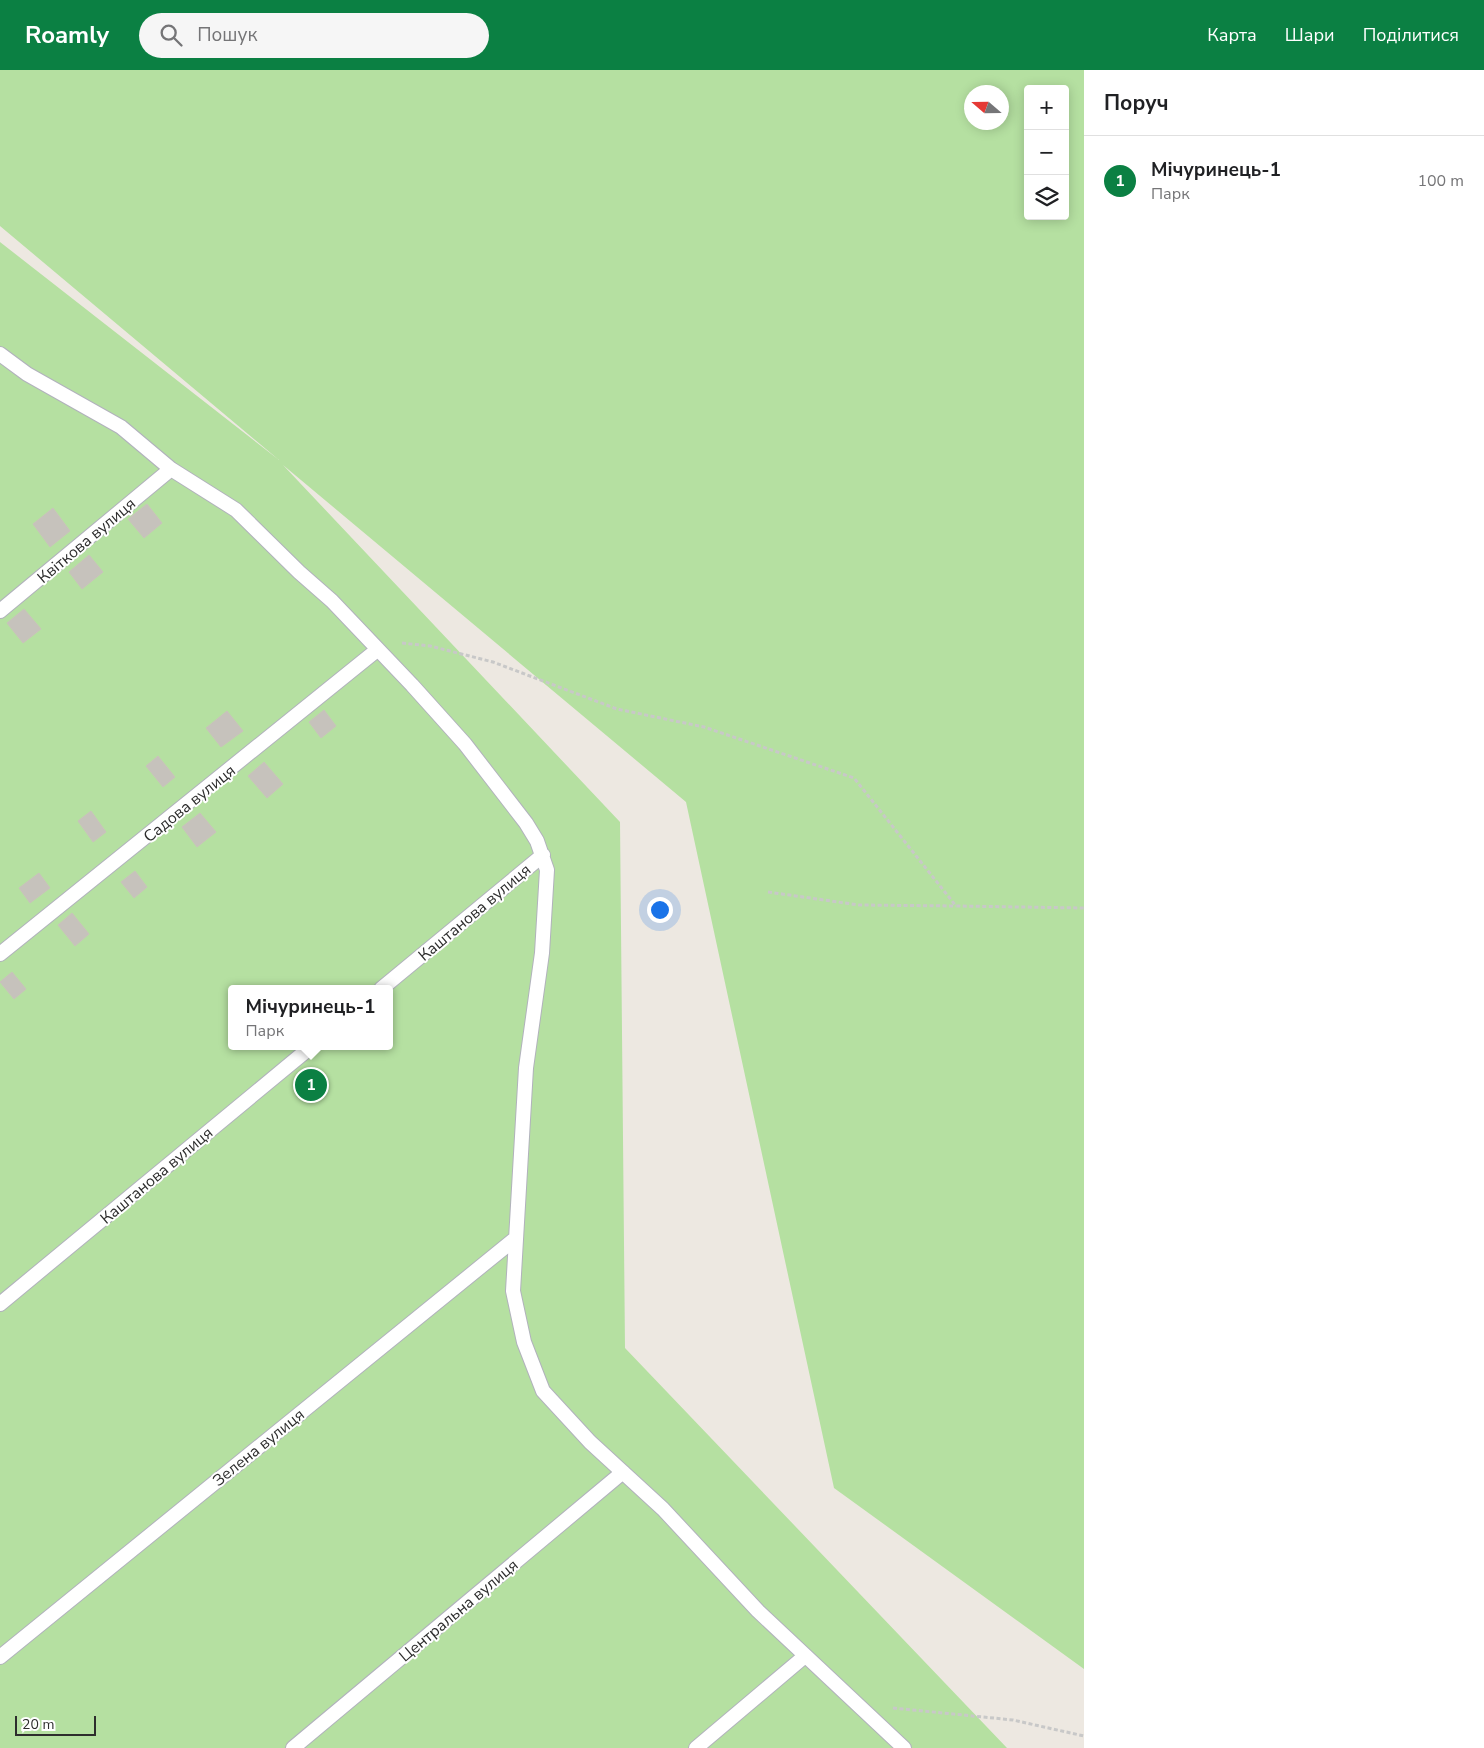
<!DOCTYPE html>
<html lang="uk">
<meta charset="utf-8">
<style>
body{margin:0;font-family:"Nunito Sans",sans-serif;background:#f6f6f6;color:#202124}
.controls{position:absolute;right:15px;top:15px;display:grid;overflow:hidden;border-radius:5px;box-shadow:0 2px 12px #0003}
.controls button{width:45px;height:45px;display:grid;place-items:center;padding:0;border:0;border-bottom:1px solid #e0e0e0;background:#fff;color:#202124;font:25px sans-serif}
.compass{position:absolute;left:964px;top:15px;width:45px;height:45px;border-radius:50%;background:#fff;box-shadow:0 2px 12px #0003;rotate:290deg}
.scale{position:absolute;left:15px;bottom:12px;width:81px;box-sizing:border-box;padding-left:5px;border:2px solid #2d2d2d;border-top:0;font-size:14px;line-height:18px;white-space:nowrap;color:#2d2d2d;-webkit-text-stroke:4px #fff;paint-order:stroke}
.you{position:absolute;left:659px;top:839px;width:18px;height:18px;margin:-12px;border:4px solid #fff;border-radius:50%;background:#1a73e8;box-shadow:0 0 0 8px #1a73e833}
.badge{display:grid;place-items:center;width:32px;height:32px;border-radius:50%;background:#0b8043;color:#fff;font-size:16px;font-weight:700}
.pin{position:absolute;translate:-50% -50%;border:2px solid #fff;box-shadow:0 1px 5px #0006}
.popup{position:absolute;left:228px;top:915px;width:165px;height:65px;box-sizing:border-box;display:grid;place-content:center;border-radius:5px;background:#fff;filter:drop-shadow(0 1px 4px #0005);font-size:16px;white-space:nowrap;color:#757577}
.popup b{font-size:19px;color:#202124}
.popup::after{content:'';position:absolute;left:50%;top:100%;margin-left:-10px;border:10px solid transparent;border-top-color:#fff}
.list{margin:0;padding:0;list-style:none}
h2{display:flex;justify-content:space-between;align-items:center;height:65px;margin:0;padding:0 20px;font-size:21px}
h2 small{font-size:16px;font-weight:400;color:#757577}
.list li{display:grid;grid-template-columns:32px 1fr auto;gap:15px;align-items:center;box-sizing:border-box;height:90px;padding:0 20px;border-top:1px solid #e0e0e0}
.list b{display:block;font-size:19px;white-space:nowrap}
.list p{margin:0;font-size:16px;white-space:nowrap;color:#757577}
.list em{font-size:16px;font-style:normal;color:#757577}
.icon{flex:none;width:28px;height:28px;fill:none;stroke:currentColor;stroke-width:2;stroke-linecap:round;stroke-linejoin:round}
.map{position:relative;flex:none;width:1084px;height:1678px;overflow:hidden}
header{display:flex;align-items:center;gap:30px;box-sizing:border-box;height:70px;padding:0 25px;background:#0b8043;color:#fff}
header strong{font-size:24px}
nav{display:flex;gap:28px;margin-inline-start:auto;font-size:18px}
.search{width:350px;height:45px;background:#f6f6f6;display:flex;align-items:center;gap:12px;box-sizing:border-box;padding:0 18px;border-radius:28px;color:#757577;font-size:19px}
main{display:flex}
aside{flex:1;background:#fff}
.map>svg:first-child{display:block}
.green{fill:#b5e0a1;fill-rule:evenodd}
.building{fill:#c6c2bc;stroke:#c9c4ba}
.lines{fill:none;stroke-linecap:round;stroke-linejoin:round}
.service-casing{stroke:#b1b2bc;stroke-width:16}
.path{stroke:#c8c8c8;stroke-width:3;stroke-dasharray:4 2.5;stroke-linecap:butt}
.service{stroke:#fff;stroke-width:14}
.labels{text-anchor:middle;stroke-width:4;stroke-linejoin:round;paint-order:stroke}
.street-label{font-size:16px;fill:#2d2d2d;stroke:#fff}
</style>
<header>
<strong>Roamly</strong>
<div class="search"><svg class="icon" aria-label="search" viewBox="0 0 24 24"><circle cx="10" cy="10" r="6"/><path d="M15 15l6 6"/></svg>Пошук</div>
<nav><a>Карта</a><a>Шари</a><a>Поділитися</a></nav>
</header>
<main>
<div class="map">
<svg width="1084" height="1678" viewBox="0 0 1084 1678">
<rect width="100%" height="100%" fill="#ede8e1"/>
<path class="green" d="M0,0H1084V1599L834,1418L686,732L283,395L620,752L625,1278L1007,1678H0V172L279,390L0,156ZM1028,19H1065V146H1028ZM972,22H1002V52H972ZM232,919H390V976H232Z"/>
<path class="building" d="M147,434L162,453L144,468L128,449Z
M53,438L70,461L50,477L33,454Z
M89,485L103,502L82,519L69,502Z
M24,539L41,559L23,573L7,553Z
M324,640L336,656L321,668L309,652Z
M227,641L243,661L221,677L206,658Z
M158,686L175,707L163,717L146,696Z
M264,692L283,714L267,728L248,706Z
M91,741L106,762L93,772L78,751Z
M200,743L216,762L197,777L182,757Z
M135,801L147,817L134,828L121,812Z
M39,803L50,818L30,833L19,818Z
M72,843L89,864L75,876L58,855Z
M12,902L26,919L14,929L0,912Z"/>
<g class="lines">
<defs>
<path id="service" d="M0,284L27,304L121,357L171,399L236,440L299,502L332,531L412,615L465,674L526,753L537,771L547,800L542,883L526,998L513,1221L524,1272L543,1321L590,1372L663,1439L758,1541L904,1678
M0,541L171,399
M0,884L377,580
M381,919L543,785
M0,1234L312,976
M0,1587L516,1168
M293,1678L623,1402
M696,1678L805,1586"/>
</defs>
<use href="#service" class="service-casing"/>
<path class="path" d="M402,573L430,576L493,592L617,639L704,657L854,708L956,836L1084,838
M768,822L859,835L956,836
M893,1638L1013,1650L1084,1666"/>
<use href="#service" class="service"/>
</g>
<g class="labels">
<g class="street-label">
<text transform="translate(86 470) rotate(-40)" y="6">Квіткова вулиця</text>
<text transform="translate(189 733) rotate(-39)" y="6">Садова вулиця</text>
<text transform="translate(474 842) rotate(-40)" y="6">Каштанова вулиця</text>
<text transform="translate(156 1105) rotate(-40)" y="6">Каштанова вулиця</text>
<text transform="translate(258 1377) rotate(-39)" y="6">Зелена вулиця</text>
<text transform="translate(458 1540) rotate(-40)" y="6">Центральна вулиця</text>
</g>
</g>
</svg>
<div class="controls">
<button>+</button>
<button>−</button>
<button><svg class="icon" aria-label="layers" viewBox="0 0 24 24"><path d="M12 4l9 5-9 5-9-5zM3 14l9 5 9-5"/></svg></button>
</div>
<svg class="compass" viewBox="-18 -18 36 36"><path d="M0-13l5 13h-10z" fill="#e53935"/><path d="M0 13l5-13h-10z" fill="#757577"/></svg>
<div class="scale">20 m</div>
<div class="you"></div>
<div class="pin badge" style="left:311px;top:1015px">1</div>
<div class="popup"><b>Мічуринець-1</b>Парк</div>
</div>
<aside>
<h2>Поруч<small></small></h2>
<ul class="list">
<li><span class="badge">1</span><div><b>Мічуринець-1</b><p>Парк</p></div><em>100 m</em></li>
</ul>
</aside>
</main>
